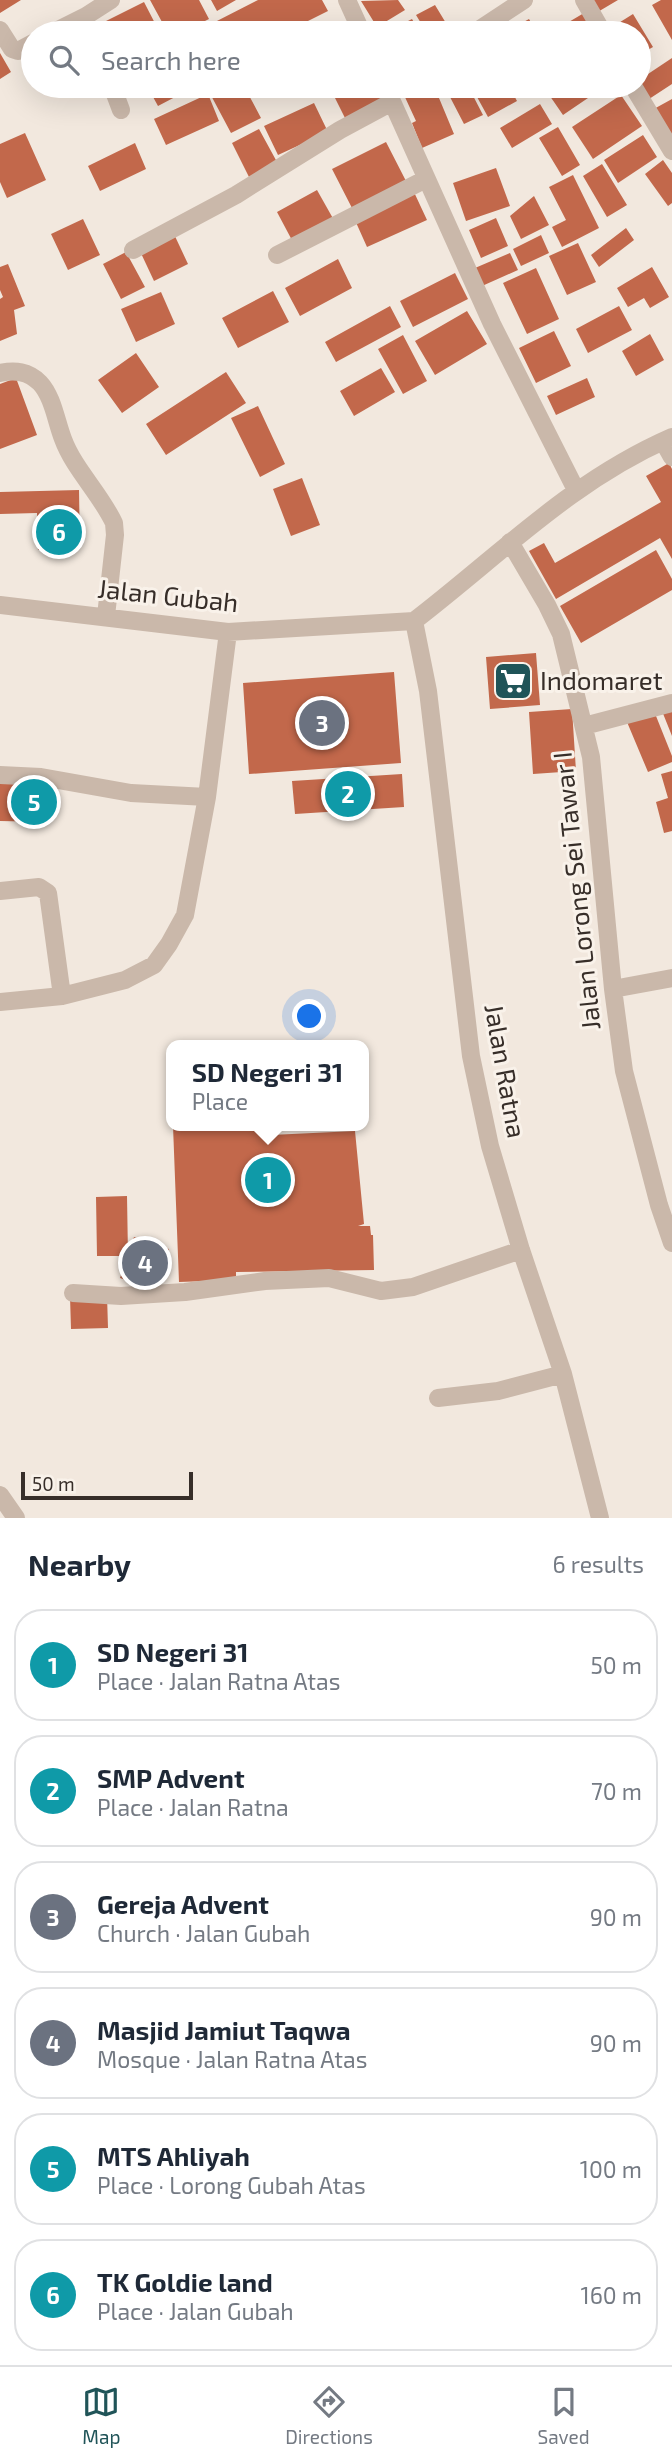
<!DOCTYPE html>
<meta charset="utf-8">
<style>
body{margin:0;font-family:"Exo 2",sans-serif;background:#f6f6f7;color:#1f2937}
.scale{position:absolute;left:21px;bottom:18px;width:172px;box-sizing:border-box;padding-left:7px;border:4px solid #372e29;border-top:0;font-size:19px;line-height:24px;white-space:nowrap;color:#372e29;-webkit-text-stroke:5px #f9f2ea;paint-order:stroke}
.you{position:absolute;left:310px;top:1017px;width:24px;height:24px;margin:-18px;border:5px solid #fff;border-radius:50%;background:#1a73e8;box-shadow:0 0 0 10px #1a73e833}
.badge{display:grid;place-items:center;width:46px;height:46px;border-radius:50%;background:#205458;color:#fff;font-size:23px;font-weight:700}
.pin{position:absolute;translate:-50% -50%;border:4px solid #fff;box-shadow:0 2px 7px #0006}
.popup{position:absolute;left:166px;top:1040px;width:203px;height:91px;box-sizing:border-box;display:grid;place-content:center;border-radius:14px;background:#fff;filter:drop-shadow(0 2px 5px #0005);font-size:23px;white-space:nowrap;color:#747a83}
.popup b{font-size:26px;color:#1f2937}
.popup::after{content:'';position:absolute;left:50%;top:100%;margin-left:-14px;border:14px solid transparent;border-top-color:#fff}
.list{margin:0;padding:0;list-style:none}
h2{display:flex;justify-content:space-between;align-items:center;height:91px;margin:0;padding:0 28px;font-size:30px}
h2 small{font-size:23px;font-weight:400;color:#747a83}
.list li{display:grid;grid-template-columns:46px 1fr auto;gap:21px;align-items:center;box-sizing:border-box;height:112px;margin:0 14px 14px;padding:0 14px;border:2px solid #e0e1e3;border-radius:28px}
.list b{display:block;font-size:26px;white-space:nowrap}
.list p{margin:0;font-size:23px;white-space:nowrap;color:#747a83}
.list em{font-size:23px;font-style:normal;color:#747a83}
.icon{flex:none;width:38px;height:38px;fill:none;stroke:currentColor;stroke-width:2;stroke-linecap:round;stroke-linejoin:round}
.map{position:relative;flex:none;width:672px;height:1518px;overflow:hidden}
.search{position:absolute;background:#fff;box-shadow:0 7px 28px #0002;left:21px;right:21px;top:21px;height:77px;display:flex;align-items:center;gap:18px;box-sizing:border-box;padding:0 24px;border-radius:38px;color:#747a83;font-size:26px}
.sheet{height:847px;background:#fff}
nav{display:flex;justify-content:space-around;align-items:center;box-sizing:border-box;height:98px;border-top:2px solid #e0e1e3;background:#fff;font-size:19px;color:#747a83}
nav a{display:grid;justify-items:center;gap:4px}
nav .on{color:#205458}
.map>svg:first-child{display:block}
.building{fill:#c2684b}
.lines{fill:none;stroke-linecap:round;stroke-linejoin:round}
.minor{stroke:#cab8aa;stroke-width:18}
.labels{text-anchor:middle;stroke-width:6;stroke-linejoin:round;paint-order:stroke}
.street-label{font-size:26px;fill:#372e29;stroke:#f9f2ea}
.poi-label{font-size:26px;fill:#372e29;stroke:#f9f2ea;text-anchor:start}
</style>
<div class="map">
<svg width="672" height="1518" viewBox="0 0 672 1518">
<rect width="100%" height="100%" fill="#f2e8de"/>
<path class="building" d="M0,0H21L0,13Z
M150,0H199L209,19L181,33H168Z
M211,0H236L217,11Z
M258,0H322L328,11L284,33H218L213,23Z
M398,0L405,10L377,27L361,1Z
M588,0H618L596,13Z
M661,0H672V40L652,5Z
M144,2L160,33H95L92,28Z
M435,5L452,33H427L416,15Z
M584,13L595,33H566L562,26Z
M633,14L653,47L639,55V33H611L609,29Z
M412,19L420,33H384Z
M529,19L537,33H511L509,30Z
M0,53L11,72L0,79Z
M672,58V84L646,101L639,80Z
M147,86H196L158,106Z
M206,86H244L261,118L231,133Z
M329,86H378L384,97L347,122Z
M425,86H434L454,134L422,148L412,123L416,121L404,95Z
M459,86H468L483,115L464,124L450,97L462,91Z
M471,86H509L517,101L488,117Z
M543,86H580L588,98L563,115Z
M208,94L219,121L166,145L154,119Z
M621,95L642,126L593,159L572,127Z
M672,99V134L667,137L652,110Z
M314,103L328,132L278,155L264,126Z
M540,104L552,124L512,148L500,128Z
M558,127L580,165L562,176L539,138Z
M259,129L277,162L249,177L232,143Z
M25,133L46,180L7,198L0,182V144Z
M643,135L657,157L618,183L604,160Z
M386,142L406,181L352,208L332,169Z
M135,143L146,169L100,191L88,166Z
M663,160L672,173V203L668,206L645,174Z
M602,164L627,205L607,217L583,176Z
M496,168L510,206L466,221L453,183Z
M573,175L599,228L562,247L552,227L566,220L549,187Z
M317,190L335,222L294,244L277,212Z
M413,190L427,220L367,247L354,218Z
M534,196L549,225L521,239L510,216Z
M496,218L508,246L481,258L469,230Z
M83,219L100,255L68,270L51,234Z
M626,228L634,240L599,267L591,255Z
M173,232L188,264L154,281L139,249Z
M541,235L549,253L521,266L513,249Z
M578,243L596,282L567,295L549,256Z
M126,252L145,287L121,299L103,264Z
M510,253L518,270L482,286L475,268Z
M338,259L352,288L300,316L285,288Z
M8,264L25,306L14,310L17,334L0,341V299L3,297L0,290V267Z
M652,267L669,297L650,308L644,298L628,307L617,288Z
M536,268L559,319L527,334L503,283Z
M455,273L468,299L413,327L400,301Z
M273,291L289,322L238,348L222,318Z
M161,292L175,324L136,342L121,309Z
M390,306L401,327L336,362L325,342Z
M619,306L632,330L588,353L576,329Z
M467,311L487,344L435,375L415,341Z
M554,331L571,366L536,383L519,348Z
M650,334L664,360L636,376L622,351Z
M403,335L427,381L403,394L378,349Z
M136,353L159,387L122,413L98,380Z
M381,368L395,392L354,416L340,391Z
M226,372L246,403L166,455L146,424Z
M16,378L37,435L0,449V384Z
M587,378L595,397L556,415L547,396Z
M258,406L285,464L260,477L231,418Z
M669,463L672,469V559L660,538L556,599L529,551L544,543L555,563L661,502L646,476Z
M302,478L320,525L291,536L273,489Z
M79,490L80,549L38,550L37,513L0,514V492Z
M656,550L672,579V590L581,643L560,606Z
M536,653L540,705L490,709L486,657Z
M394,672L401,763L249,774L243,683Z
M672,707V736L662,711Z
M572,709L576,771L533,774L529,712Z
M654,711L672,756V762L648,772L627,722Z
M672,771V831L664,833L656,802L668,798L661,774Z
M402,774L404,807L295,814L292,781Z
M0,781L51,782L50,822L0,821Z
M173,1126H271V1135L355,1131L364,1224L358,1226H370L371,1235H373L374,1270L236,1272V1280L179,1282Z
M127,1196L128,1256H97L96,1197Z
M134,1237L169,1249L155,1290L120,1278Z
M107,1295L108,1328L71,1329L70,1296Z"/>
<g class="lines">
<path class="minor" d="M347,0L362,33
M584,0L603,33
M0,30L12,49L18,51L33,43
M52,33L86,16
M90,33L86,16L111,0
M474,33L524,0
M112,86L121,110
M385,86L492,324L576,490
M633,86L672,151
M133,250L236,195L340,130L392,102
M277,255L426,179
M0,373C15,370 28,371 40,383C53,397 56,421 63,439C74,469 100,493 114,523L115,535L106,616
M663,441L672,457
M510,542L547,605L561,634L591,757L613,989L624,1071L659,1205L672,1243
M0,605L228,632L414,621
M414,621L428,691L471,1056L490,1146L521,1250L563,1374L600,1518
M414,621C500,555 571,481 672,437
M584,726L672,703
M0,775L41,777L131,793L207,797
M0,891L39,887L48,893L62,996
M613,989L672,978
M0,1002L62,996L125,980L154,965L169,944L185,915L207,797L228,632
M73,1293L121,1296L185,1292L265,1281L329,1278L381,1291L413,1287L521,1250
M438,1398L498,1391L563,1374
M0,1495L16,1518"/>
</g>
<defs>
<symbol id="supermarket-square" viewBox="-11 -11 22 22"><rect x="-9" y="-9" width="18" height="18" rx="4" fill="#205458" stroke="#f9f2ea"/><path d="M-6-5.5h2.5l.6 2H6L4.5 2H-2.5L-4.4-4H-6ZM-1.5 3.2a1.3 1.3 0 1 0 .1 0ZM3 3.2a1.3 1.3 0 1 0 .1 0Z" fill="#fff"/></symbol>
</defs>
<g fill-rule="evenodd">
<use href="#supermarket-square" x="491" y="659" width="44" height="44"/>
</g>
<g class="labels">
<g class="street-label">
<text transform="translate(168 596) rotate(6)" y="9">Jalan Gubah</text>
<text transform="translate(577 891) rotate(-96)" y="9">Jalan Lorong Sei Tawar I</text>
<text transform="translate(505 1071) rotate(80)" y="9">Jalan Ratna</text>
</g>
<g class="poi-label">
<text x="540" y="690">Indomaret</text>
</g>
</g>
</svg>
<div class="scale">50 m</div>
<div class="you"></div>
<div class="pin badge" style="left:268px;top:1180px;background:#0f9aa8">1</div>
<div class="popup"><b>SD Negeri 31</b>Place</div>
<div class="pin badge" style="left:348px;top:794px;background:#0f9aa8">2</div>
<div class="pin badge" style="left:322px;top:723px;background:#6b7280">3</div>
<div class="pin badge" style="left:145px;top:1263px;background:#6b7280">4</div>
<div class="pin badge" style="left:34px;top:802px;background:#0f9aa8">5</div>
<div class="pin badge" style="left:59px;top:532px;background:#0f9aa8">6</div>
<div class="search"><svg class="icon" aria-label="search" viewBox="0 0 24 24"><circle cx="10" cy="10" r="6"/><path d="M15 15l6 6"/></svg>Search here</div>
</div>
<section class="sheet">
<h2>Nearby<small>6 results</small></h2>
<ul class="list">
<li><span class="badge" style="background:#0f9aa8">1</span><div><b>SD Negeri 31</b><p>Place · Jalan Ratna Atas</p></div><em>50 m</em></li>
<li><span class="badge" style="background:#0f9aa8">2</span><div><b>SMP Advent</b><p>Place · Jalan Ratna</p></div><em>70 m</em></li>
<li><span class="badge" style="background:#6b7280">3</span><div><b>Gereja Advent</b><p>Church · Jalan Gubah</p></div><em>90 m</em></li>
<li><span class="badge" style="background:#6b7280">4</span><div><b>Masjid Jamiut Taqwa</b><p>Mosque · Jalan Ratna Atas</p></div><em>90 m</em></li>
<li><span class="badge" style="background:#0f9aa8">5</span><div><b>MTS Ahliyah</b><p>Place · Lorong Gubah Atas</p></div><em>100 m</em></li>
<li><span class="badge" style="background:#0f9aa8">6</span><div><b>TK Goldie land</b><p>Place · Jalan Gubah</p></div><em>160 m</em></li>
</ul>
</section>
<nav>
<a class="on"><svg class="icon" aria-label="map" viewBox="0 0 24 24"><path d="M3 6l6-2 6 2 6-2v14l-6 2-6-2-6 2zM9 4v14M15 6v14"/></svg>Map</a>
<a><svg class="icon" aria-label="directions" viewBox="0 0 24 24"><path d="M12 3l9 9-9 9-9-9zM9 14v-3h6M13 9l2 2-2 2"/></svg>Directions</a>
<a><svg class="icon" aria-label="saved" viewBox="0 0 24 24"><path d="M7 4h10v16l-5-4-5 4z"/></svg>Saved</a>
</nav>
